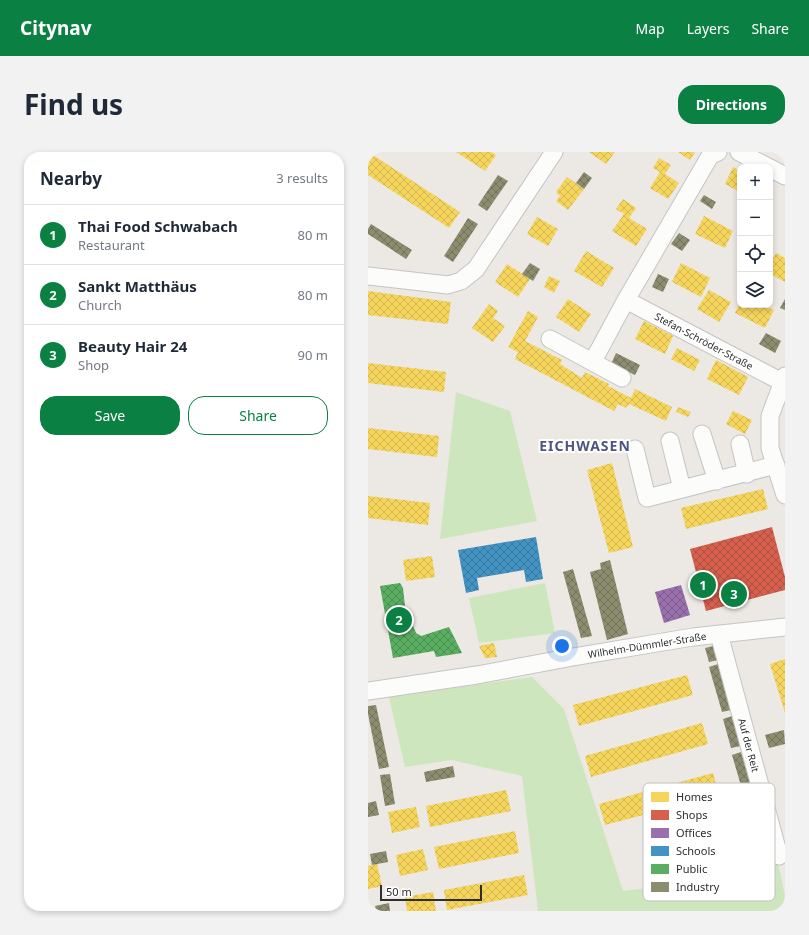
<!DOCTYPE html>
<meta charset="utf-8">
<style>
body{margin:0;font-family:"Noto Sans",sans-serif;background:#f2f2f3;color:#1f2937}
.controls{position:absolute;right:12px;top:12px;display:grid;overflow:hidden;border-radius:8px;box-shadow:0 2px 6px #0003}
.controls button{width:36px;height:36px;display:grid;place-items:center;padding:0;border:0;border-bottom:1px solid #e0e1e3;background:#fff;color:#1f2937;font:20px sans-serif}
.scale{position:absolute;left:12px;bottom:10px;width:102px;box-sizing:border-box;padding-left:4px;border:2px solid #2e2e2e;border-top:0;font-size:11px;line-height:14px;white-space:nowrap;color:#2e2e2e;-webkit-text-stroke:3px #fff;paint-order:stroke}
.you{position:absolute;left:194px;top:494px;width:14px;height:14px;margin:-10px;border:3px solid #fff;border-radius:50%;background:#1a73e8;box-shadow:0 0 0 6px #1a73e833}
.badge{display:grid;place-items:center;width:26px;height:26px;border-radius:50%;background:#0b8043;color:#fff;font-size:13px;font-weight:700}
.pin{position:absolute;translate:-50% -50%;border:2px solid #fff;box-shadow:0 1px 4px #0006}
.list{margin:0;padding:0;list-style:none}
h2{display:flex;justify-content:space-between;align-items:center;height:52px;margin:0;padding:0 16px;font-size:17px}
h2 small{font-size:13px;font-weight:400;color:#747a83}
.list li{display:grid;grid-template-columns:26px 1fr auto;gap:12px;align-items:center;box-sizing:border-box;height:60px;padding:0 16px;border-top:1px solid #e0e1e3}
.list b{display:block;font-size:15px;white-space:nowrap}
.list p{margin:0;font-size:13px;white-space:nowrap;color:#747a83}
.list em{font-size:13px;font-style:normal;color:#747a83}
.actions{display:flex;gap:8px;padding:12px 16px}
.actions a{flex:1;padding:9px 0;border:1px solid #0b8043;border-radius:16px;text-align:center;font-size:14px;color:#0b8043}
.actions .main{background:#0b8043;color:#fff}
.icon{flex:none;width:22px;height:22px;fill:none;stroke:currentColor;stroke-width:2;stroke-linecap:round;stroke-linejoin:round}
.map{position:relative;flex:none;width:417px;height:759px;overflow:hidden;border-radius:16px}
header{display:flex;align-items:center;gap:24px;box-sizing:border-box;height:56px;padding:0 20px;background:#0b8043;color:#fff}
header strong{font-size:19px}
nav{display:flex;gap:22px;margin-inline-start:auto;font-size:14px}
.intro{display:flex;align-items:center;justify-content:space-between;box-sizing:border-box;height:96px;padding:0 24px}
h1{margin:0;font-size:28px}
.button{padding:10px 18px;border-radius:16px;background:#0b8043;color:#fff;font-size:14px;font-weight:700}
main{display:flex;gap:24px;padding:0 24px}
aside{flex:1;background:#fff;border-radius:16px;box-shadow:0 2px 6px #0003}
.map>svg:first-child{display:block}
.park{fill:#cee6be}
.homes{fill:url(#homes-cross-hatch)}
.shops{fill:url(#shops-cross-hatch)}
.offices{fill:url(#offices-cross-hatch)}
.schools{fill:url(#schools-cross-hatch)}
.public{fill:url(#public-cross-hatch)}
.industry{fill:url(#industry-cross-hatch)}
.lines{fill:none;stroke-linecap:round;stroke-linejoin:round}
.minor-casing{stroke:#c5c4c5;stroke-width:19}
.minor{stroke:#fcfcfb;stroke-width:17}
.labels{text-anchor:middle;stroke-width:4;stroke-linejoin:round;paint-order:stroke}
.street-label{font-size:10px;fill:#2e2e2e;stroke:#fff}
.district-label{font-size:14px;font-weight:bold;letter-spacing:1px;fill:#4d5680;stroke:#fff}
.key{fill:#fff;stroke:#c0c0c0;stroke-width:1}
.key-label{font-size:11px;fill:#2e2e2e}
</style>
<header>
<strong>Citynav</strong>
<nav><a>Map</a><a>Layers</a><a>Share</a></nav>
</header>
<div class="intro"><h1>Find us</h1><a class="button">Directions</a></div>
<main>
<aside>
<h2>Nearby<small>3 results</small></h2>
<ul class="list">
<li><span class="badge">1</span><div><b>Thai Food Schwabach</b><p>Restaurant</p></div><em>80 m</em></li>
<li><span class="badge">2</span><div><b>Sankt Matthäus</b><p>Church</p></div><em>80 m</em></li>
<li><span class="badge">3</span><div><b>Beauty Hair 24</b><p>Shop</p></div><em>90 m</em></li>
</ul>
<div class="actions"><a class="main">Save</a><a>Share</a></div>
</aside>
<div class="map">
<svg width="417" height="759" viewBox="0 0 417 759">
<defs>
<pattern id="homes-cross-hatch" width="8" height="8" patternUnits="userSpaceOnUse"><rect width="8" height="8" fill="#f6d55c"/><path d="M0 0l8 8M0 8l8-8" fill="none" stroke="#d3b750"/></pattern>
<pattern id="shops-cross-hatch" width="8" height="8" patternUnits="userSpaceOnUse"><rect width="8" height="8" fill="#d6604d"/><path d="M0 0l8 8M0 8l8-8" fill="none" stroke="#ae5040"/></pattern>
<pattern id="offices-cross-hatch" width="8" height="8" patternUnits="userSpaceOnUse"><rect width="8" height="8" fill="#9970ab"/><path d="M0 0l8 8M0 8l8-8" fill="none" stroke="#7d5c8c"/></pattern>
<pattern id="schools-cross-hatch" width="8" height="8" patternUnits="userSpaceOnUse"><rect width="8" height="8" fill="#4393c3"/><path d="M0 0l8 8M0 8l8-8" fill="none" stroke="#38789f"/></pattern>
<pattern id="public-cross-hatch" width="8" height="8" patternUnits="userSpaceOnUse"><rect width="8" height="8" fill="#5aae61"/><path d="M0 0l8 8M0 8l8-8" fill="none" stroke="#4b8e50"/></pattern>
<pattern id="industry-cross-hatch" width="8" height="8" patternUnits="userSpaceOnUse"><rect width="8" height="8" fill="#8c8c6e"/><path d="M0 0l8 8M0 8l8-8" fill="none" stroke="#73735b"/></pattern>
</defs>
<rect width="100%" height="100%" fill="#ece8e4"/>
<path class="park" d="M88,240L142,259L169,369L72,387Z
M177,431L187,481L111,491L101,446Z
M164,525L196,557L255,739L310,732L410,711L417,744V759H170L154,624L84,608L37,615L21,545Z"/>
<path class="homes" d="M88,0H123L128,3L117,19Z
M221,0H247L238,12Z
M310,0H327L322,8Z
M5,3L92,60L81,76L0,23V10Z
M291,6L303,13L297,22L311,31L300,47L282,36L292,20L285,16Z
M365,15L372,19V40L357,32Z
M199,25L216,37L200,58L188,49L192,44L188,40Z
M255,47L268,56L261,66L279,77L268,94L244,79L256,62L248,57Z
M336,64L365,79L357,96L327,82Z
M169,65L190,77L180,94L159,82Z
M218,99L246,116L234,135L206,119Z
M408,101L417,106V130L402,122V112Z
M313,111L342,126L333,145L304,130Z
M139,112L162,127L150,145L127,130Z
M181,124L192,129L186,141L176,135Z
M341,138L363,150L351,170L329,157Z
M0,139L83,150L80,172L0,163Z
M200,147L223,162L211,180L188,165Z
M121,152L130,159L125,166L137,174L125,190L104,176Z
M371,153H395L406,158L397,176L367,161Z
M160,159L170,165L157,189L194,208L192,212L214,226L217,220L241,232L240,234L263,246L267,237L304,255L298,269L261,252L258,256L250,252L246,259L147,207L150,200L140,195Z
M276,169L305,184L297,202L267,187Z
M309,196L332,208L326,219L303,207Z
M348,208L380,225L371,243L339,227Z
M0,211L78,220L76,240L0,231Z
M310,255L323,260L320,265L308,260Z
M365,259L384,268L377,282L358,272Z
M0,276L71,284L69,305L0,297Z
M244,311L265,395L241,401L219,318Z
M395,337L400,357L318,377L313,356Z
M0,344L62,351L60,373L0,366Z
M64,404L67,425L38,429L35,408Z
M126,491L129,505L117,506L111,494Z
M417,507V561L402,512Z
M319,523L325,543L211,574L205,553Z
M334,571L340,592L223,625L217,604Z
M345,621L351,643L237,673L231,652Z
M138,638L143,659L62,675L58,654Z
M48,655L52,675L24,681L20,660Z
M147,679L151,701L71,717L66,695Z
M55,697L60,718L32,724L28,703Z
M9,712L14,734L0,737V714Z
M156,723L160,743L79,758L76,738Z
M65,740L68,759H39L37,745Z"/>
<path class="shops" d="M404,375L417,425V438L338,459L322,397Z"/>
<path class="offices" d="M313,433L322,463L296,471L287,440Z"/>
<path class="schools" d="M168,385L175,427L158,430L156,418L109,426L111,438L98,441L90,398Z"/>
<path class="public" d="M32,431L35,436L37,454L48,481L53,484L81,475L94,501L68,505L66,499L25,506L12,434Z"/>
<path class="industry" d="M216,20L224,26L216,37L208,31Z
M130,23L140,29L119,59L110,53Z
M336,43L348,50L344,57L332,49Z
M100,66L110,72L85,110L76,104Z
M3,72L44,98L38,107L0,82V77Z
M311,81L322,88L314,99L303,92Z
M162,111L172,117L165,129L154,122Z
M290,122L301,127L295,140L284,135Z
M417,147V158L412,156Z
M398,181L413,189L407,201L391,192Z
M248,201L272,213L267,223L243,212Z
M242,408L260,482L239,488L222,420L233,417L232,411Z
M205,417L224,484L213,486L195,420Z
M345,494L350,508L341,510L337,496Z
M350,512L363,558L354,560L341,515Z
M8,553L21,615L11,617L0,562V554Z
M364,564L373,594L363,596L355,567Z
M416,578L417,592L401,596L397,583Z
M373,600L390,658L381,661L364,603Z
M85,614L87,625L58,630L56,620Z
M22,622L27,652L17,654L12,623Z
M8,649L11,663L0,665V651Z
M18,699L20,710L4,713L2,702Z
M21,751L22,759H8L7,754Z"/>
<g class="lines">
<defs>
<path id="minor" d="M371,0L400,15
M402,16L417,24
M0,124L80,133L93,129L108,117L186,0
M258,148L414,230
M182,187L254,226
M225,209L258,148L342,4L350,0
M417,224L402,264V296L417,343
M334,282L349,329
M302,289L314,337
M372,292L379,322
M267,297L279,346L408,313
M351,482L411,704
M0,539L109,523L205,505L325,485L417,475"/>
</defs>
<use href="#minor" class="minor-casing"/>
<use href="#minor" class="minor"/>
</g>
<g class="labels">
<g class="street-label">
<text transform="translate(336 189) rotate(28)" y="4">Stefan-Schröder-Straße</text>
<text transform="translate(279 493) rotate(-9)" y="4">Wilhelm-Dümmler-Straße</text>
<text transform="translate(381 593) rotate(75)" y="4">Auf der Reit</text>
</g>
<g class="district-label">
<text x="217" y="299">EICHWASEN</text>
</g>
</g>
<rect x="275" y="631" width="132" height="118" rx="6" class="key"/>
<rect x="283" y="640" width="18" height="10" fill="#f6d55c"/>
<rect x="283" y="658" width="18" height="10" fill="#d6604d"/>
<rect x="283" y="676" width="18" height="10" fill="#9970ab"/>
<rect x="283" y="694" width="18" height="10" fill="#4393c3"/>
<rect x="283" y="712" width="18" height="10" fill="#5aae61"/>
<rect x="283" y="730" width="18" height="10" fill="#8c8c6e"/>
<g class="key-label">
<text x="308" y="649">Homes</text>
<text x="308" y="667">Shops</text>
<text x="308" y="685">Offices</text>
<text x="308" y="703">Schools</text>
<text x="308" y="721">Public</text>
<text x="308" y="739">Industry</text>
</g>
</svg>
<div class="controls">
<button>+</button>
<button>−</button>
<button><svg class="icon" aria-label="locate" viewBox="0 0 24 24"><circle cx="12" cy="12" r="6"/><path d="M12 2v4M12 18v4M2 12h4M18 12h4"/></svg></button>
<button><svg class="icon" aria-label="layers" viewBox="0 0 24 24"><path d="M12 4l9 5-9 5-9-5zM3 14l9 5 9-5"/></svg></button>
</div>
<div class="scale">50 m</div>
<div class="you"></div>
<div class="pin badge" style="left:335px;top:433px">1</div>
<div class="pin badge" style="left:31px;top:468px">2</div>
<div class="pin badge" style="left:366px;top:442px">3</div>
</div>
</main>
